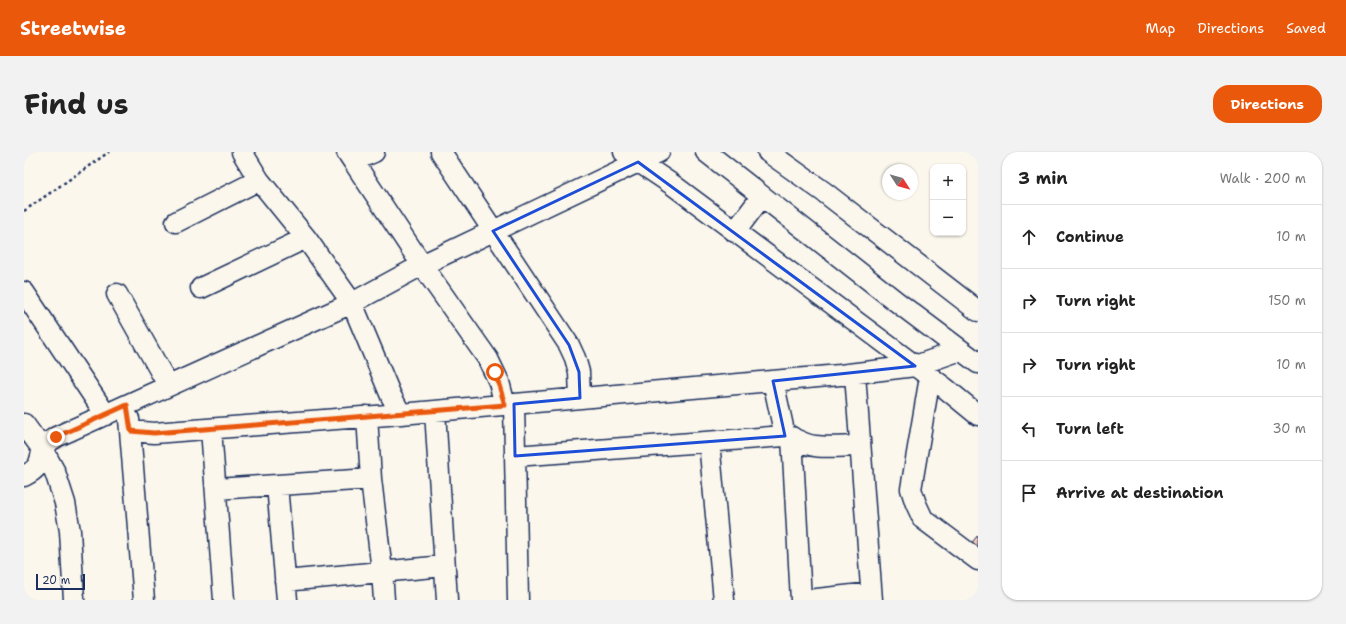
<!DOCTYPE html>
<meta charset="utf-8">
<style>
body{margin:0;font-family:"Shantell Sans",sans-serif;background:#f2f2f2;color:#222}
.controls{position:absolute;right:12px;top:12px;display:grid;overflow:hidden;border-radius:8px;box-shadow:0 1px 3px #0004}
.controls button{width:36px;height:36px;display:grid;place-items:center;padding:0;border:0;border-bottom:1px solid #e0e0e0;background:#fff;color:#222;font:20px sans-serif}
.compass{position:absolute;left:858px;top:12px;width:36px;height:36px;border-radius:50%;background:#fff;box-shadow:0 1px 3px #0004;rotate:126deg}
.scale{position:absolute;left:12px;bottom:10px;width:49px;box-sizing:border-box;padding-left:4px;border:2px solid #1b2f5e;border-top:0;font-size:11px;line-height:14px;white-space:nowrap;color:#1b2f5e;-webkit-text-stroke:3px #fbf7ec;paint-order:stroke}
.stop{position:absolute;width:12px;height:12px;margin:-9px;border:3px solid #ea580c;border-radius:50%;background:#fff}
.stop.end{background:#ea580c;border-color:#fff;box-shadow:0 1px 4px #0008}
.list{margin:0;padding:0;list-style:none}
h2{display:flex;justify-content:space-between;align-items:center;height:52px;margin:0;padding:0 16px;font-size:17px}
h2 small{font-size:13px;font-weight:400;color:#767676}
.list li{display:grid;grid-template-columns:26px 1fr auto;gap:12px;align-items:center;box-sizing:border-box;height:64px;padding:0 16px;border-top:1px solid #e0e0e0}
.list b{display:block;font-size:15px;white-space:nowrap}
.list em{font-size:13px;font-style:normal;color:#767676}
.icon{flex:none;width:22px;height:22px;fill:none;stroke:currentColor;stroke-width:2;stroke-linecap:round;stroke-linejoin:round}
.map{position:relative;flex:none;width:954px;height:448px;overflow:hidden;border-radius:16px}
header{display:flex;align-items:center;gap:24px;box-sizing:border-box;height:56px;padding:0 20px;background:#ea580c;color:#fff}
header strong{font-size:19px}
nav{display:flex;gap:22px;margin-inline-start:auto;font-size:14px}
.intro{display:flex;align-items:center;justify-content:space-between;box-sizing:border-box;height:96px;padding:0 24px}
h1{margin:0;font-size:28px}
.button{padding:10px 18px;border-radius:16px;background:#ea580c;color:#fff;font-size:14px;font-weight:700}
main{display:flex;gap:24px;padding:0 24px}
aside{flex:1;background:#fff;border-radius:16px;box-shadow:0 1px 3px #0004}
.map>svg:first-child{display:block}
.building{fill:#f7caba;stroke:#1b2f5e}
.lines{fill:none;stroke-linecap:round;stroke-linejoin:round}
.minor-casing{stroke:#1b2f5e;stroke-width:23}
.path{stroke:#1b2f5e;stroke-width:2.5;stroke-dasharray:3 3;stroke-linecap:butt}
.minor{stroke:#fbf7ec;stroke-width:20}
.route{stroke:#ea580c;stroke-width:5}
.marked{fill:none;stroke:#1d4ed8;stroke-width:3;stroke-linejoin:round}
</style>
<header>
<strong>Streetwise</strong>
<nav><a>Map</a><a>Directions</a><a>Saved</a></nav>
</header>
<div class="intro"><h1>Find us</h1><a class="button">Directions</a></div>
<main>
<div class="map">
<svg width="954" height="448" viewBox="0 0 954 448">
<rect width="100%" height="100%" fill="#fbf7ec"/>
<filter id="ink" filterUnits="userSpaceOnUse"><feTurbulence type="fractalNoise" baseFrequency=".025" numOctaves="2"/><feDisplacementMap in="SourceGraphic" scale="8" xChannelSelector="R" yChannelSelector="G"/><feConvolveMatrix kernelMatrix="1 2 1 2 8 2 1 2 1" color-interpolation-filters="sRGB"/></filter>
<g filter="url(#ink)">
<path class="building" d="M954,383V399L946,393Z"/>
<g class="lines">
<defs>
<path id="minor" d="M218,0L235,28L282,86L328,151L367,244L377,262
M323,0L329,9L350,0
M417,0L545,193L551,206L555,220L556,246
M600,0L649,33L921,236L954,263
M682,0L873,150L954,211
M744,0L800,40L954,159
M329,9L398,113L464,207L475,230L481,253
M152,70L235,28
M711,80L738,44
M177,136L282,86
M0,140L82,263
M93,142L144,233
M831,222L848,448
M906,225L887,337L892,352L899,367L954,408
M749,229L761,284
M490,252L494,448
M411,259L423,448
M343,264L347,327L358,419L360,448
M105,267L120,448
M0,272L19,298L31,320L41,351L46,379L50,448
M187,277L200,448
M107,279L130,281L377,262L816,223L891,214L937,198
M768,285L777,448
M685,290L700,448
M491,304L761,284C772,286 780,293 791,294C806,296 821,294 836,294
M0,324C24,312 11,304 24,291C26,288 30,287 32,285L328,151L398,113L635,0
M253,333L263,448
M192,337L347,327
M261,429L420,414
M784,448L847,441"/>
</defs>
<use href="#minor" class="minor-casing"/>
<path class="path" d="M0,59L85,0"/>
<use href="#minor" class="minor"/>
</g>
</g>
<g class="lines" filter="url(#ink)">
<path class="route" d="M32,285L103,253L107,279L130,281L481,253L471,220"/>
</g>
<path class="marked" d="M614,10L891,214L749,229L761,284L491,304L490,252L556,246L555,220L545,193L469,79Z"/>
</svg>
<div class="controls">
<button>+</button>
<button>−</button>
</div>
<svg class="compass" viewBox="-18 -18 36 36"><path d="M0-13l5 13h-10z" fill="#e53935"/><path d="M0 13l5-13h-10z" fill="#767676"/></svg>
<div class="scale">20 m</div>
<div class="stop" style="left:471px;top:220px"></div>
<div class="stop end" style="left:32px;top:285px"></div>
</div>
<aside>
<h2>3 min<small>Walk · 200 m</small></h2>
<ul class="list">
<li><svg class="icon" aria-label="ahead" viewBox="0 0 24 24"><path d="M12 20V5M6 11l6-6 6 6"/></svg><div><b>Continue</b></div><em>10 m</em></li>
<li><svg class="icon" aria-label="right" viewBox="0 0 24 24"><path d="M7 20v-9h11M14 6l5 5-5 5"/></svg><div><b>Turn right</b></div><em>150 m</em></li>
<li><svg class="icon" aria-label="right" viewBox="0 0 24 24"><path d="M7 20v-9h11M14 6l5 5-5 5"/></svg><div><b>Turn right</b></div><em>10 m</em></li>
<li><svg class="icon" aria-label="left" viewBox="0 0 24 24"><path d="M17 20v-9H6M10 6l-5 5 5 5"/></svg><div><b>Turn left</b></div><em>30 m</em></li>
<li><svg class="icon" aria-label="arrive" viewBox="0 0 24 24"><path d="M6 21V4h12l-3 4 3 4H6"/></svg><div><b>Arrive at destination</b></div></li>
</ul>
</aside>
</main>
